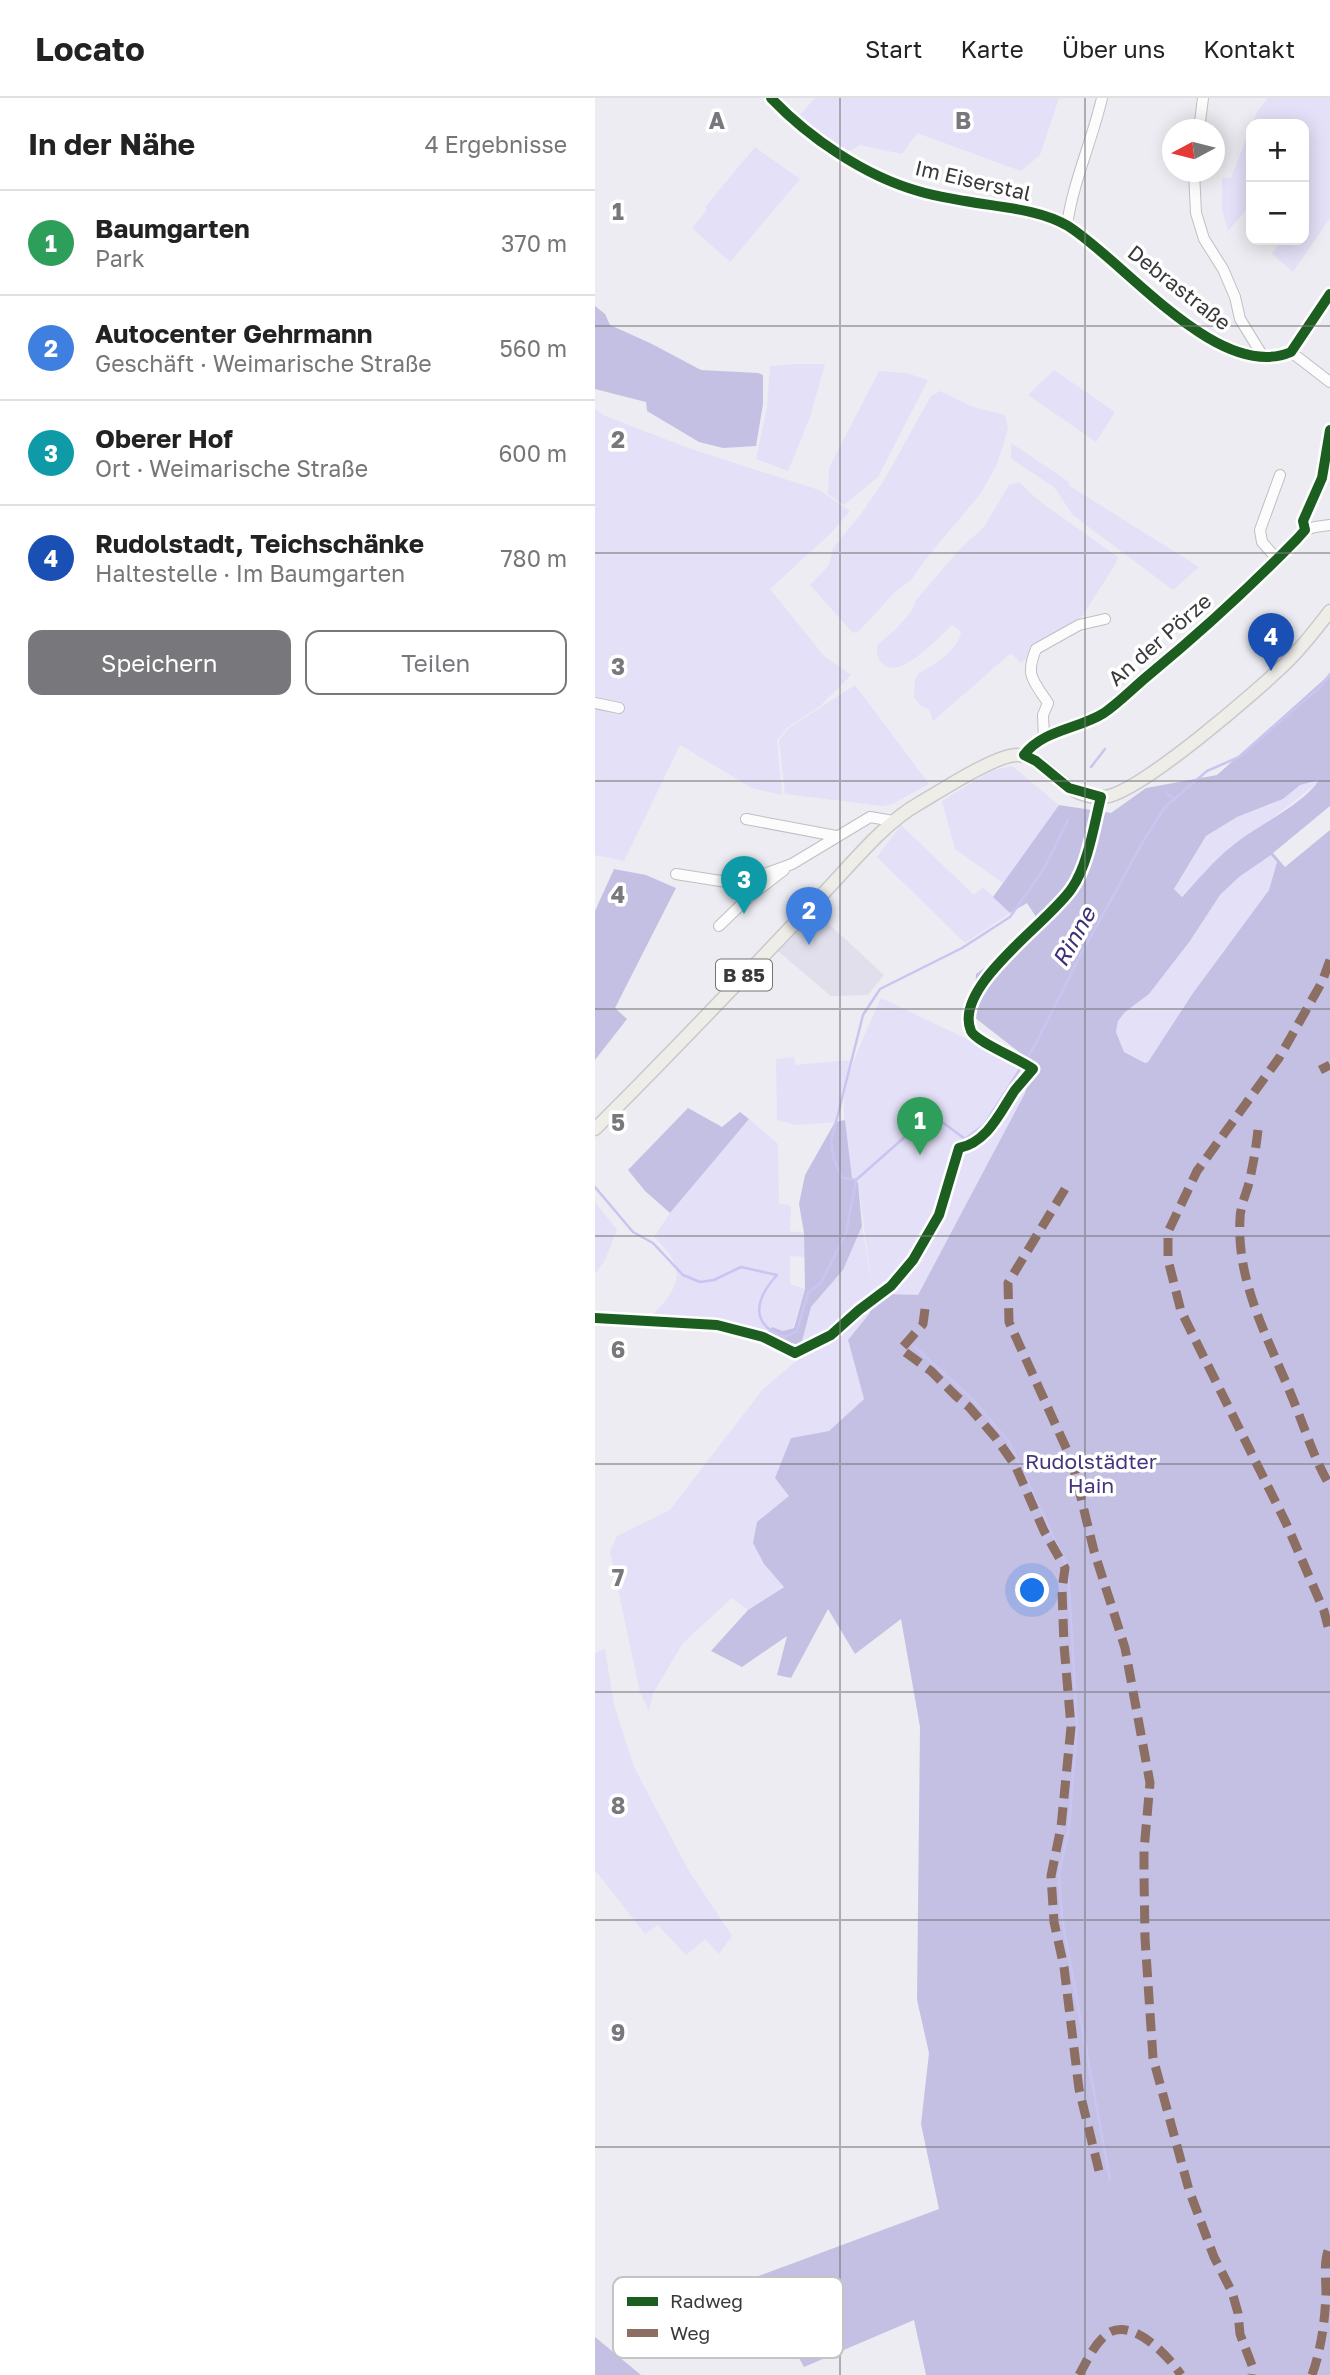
<!DOCTYPE html>
<html lang="de">
<meta charset="utf-8">
<style>
body{margin:0;font-family:"Golos Text",sans-serif;background:#f2f2f2;color:#222}
.controls{position:absolute;right:21px;top:21px;display:grid;overflow:hidden;border-radius:14px;box-shadow:0 4px 18px #0003}
.controls button{width:63px;height:63px;display:grid;place-items:center;padding:0;border:0;border-bottom:2px solid #e0e0e0;background:#fff;color:#222;font:35px sans-serif}
.compass{position:absolute;left:567px;top:21px;width:63px;height:63px;border-radius:50%;background:#fff;box-shadow:0 4px 18px #0003;rotate:263deg}
.you{position:absolute;left:438px;top:1493px;width:24px;height:24px;margin:-18px;border:5px solid #fff;border-radius:50%;background:#1a73e8;box-shadow:0 0 0 10px #1a73e833}
.badge{display:grid;place-items:center;width:46px;height:46px;border-radius:50%;background:#78787c;color:#fff;font-size:23px;font-weight:700}
.pin{position:absolute;translate:-50% -58px;filter:drop-shadow(0 2px 4px #0008)}
.pin::after{content:'';position:absolute;top:37px;width:24px;height:21px;background:inherit;clip-path:polygon(0 0,100% 0,50% 100%)}
.list{margin:0;padding:0;list-style:none}
h2{display:flex;justify-content:space-between;align-items:center;height:91px;margin:0;padding:0 28px;font-size:30px}
h2 small{font-size:23px;font-weight:400;color:#767676}
.list li{display:grid;grid-template-columns:46px 1fr auto;gap:21px;align-items:center;box-sizing:border-box;height:105px;padding:0 28px;border-top:2px solid #e0e0e0}
.list b{display:block;font-size:26px;white-space:nowrap}
.list p{margin:0;font-size:23px;white-space:nowrap;color:#767676}
.list em{font-size:23px;font-style:normal;color:#767676}
.actions{display:flex;gap:14px;padding:21px 28px}
.actions a{flex:1;padding:16px 0;border:2px solid #78787c;border-radius:14px;text-align:center;font-size:24px;color:#78787c}
.actions .main{background:#78787c;color:#fff}
.map{position:relative;flex:none;width:735px;height:2277px;overflow:hidden}
header{display:flex;align-items:center;gap:42px;box-sizing:border-box;height:98px;padding:0 35px;background:#fff;border-bottom:2px solid #e0e0e0}
header strong{font-size:33px}
nav{display:flex;gap:38px;margin-inline-start:auto;font-size:24px}
main{display:flex}
aside{flex:1;background:#fff}
.map>svg:first-child{display:block}
.built{fill:#e0dfeb}
.green{fill:#e3e0f7}
.forest{fill:#c4c0e4;fill-rule:evenodd}
.lines{fill:none;stroke-linecap:round;stroke-linejoin:round}
.stream{stroke:#c9c5f1;stroke-width:2.5}
.minor-casing{stroke:#bfbfc3;stroke-width:12}
.major-casing{stroke:#c9c9cc;stroke-width:15}
.minor{stroke:#fcfcfd;stroke-width:10}
.major{stroke:#eeede7;stroke-width:12}
.quiet{stroke:#8d6e63;stroke-width:9;stroke-dasharray:18 9;stroke-linecap:butt}
.cycleway-casing{stroke:#fff;stroke-width:15}
.cycleway{stroke:#1b5e20;stroke-width:10}
.grid{fill:none;stroke:#78787c;stroke-width:2;stroke-opacity:0.55}
.labels{text-anchor:middle;stroke-width:7;stroke-linejoin:round;paint-order:stroke}
.shield{fill:#fff;stroke:#747476;stroke-width:2}
.shield-label{font-size:19px;font-weight:bold;fill:#39393c}
.street-label{font-size:21px;fill:#39393c;stroke:#fff}
.park-label{font-size:21px;fill:#44357d;stroke:#fff}
.water-label{font-size:23px;font-style:italic;fill:#3f2f76;stroke:#fff}
.key{fill:#fff;stroke:#c4c4c4;stroke-width:2}
.key-label{font-size:19px;fill:#39393c}
.grid-label{font-size:23px;text-anchor:middle;font-weight:bold;fill:#78787c;stroke:#fff;stroke-width:7;stroke-linejoin:round;paint-order:stroke}
</style>
<header>
<strong>Locato</strong>
<nav><a>Start</a><a>Karte</a><a>Über uns</a><a>Kontakt</a></nav>
</header>
<main>
<aside>
<h2>In der Nähe<small>4 Ergebnisse</small></h2>
<ul class="list">
<li><span class="badge" style="background:#2e9e5b">1</span><div><b>Baumgarten</b><p>Park</p></div><em>370 m</em></li>
<li><span class="badge" style="background:#3f7fe0">2</span><div><b>Autocenter Gehrmann</b><p>Geschäft · Weimarische Straße</p></div><em>560 m</em></li>
<li><span class="badge" style="background:#0f9aa8">3</span><div><b>Oberer Hof</b><p>Ort · Weimarische Straße</p></div><em>600 m</em></li>
<li><span class="badge" style="background:#1a4fb4">4</span><div><b>Rudolstadt, Teichschänke</b><p>Haltestelle · Im Baumgarten</p></div><em>780 m</em></li>
</ul>
<div class="actions"><a class="main">Speichern</a><a>Teilen</a></div>
</aside>
<div class="map">
<svg width="735" height="2277" viewBox="0 0 735 2277">
<rect width="100%" height="100%" fill="#edecf2"/>
<path class="built" d="M221,814L289,877L273,897L236,898L183,853Z"/>
<path class="green" d="M220,0H464L445,57L426,73L322,35L307,56L265,47L253,54L234,43L204,18Z
M673,0H735V120L698,174L677,156L686,142H709V26H657L662,14Z
M656,28V107L633,133L627,111V80H636Z
M160,49L205,81L135,164L97,130L112,112L110,109Z
M201,266H230L215,319L193,373L161,361L172,309L175,268Z
M459,272L520,314L501,344L433,297Z
M284,273L311,275L333,282L283,379L249,407L233,396L234,370Z
M345,293L378,309L410,317L413,330L408,348L401,368L386,395L330,462L316,482L300,494L264,533L258,535L215,487L234,467L238,450L266,416L288,384L336,298Z
M0,311L8,317L96,351L224,392L255,413L237,434L175,491L229,558L256,577L225,608L193,629L182,642L187,697L157,690L85,647L29,763L0,757Z
M416,345L474,384L473,387L604,469L578,492L478,417L459,389L418,362L416,359Z
M420,385H425L443,402L523,459L520,467L486,520L426,565L416,555L338,623L334,611L326,608L319,599L320,582L323,576C339,567 364,552 366,533L357,527C344,539 306,581 289,567C283,563 281,554 282,547L301,531L316,514L321,502L364,452L389,429L414,387Z
M260,587L334,686L297,706L288,708L190,696L184,642L194,630Z
M417,668L464,707L408,785L360,751L347,703L395,673Z
M726,682L670,726L636,748L586,799L579,791L611,738L642,719L688,701L705,687Z
M306,727L379,797L388,789L415,815L370,845L282,759Z
M676,757L682,764L674,792L598,895L553,964L550,965L529,954L521,934L523,923L530,913L554,896L595,843L625,797L644,779Z
M286,900L416,962L432,974L430,995L323,1197L277,1196L234,1234L206,1247L216,1209L248,1172L267,1128L277,1188L263,1085L257,1080C253,1055 248,1028 249,1003C252,970 273,931 286,900Z
M199,959L200,967L256,962L240,1024L201,1027L182,1022L181,961Z
M154,1021L183,1046L184,1105L196,1108L195,1133L209,1135L210,1159L195,1158V1186L210,1191L198,1230L188,1233L177,1229L171,1235L124,1224L56,1219C86,1188 93,1171 59,1139L75,1115Z
M0,1104L22,1132L10,1162L0,1176Z
M277,1207L275,1216L253,1243L269,1301L234,1333L196,1340L194,1398L169,1466L189,1488L153,1512L137,1500L88,1545L58,1595L54,1613L45,1594L15,1454L22,1438L75,1412L168,1291L205,1260L238,1240Z
M10,1551L19,1607L39,1669L94,1773L137,1838L124,1856L110,1841L91,1857L63,1827L50,1836L0,1772V1555Z"/>
<path class="forest" d="M0,208L10,216L15,227L55,245L106,272L163,275L168,277V306L161,348L128,350L104,344L52,313L51,304L0,291Z
M735,576V708L678,755L690,769L735,732V2277H331L319,2222L209,2269L158,2180L344,2111L326,2026L334,1955L322,1902L325,1629L306,1521L260,1556L233,1511L196,1580L182,1577L192,1538L147,1569L116,1553L153,1512L189,1489L169,1466L158,1445L162,1424L194,1398L180,1380L196,1340L234,1333L269,1301L253,1242L274,1216L277,1207L293,1196L323,1197L430,995L438,965L379,919L381,876L398,864L441,819L432,805L415,815L398,799L464,707L516,715L551,690L622,677ZM724,682C708,707 661,728 637,748C619,762 603,782 587,799L579,791L611,738L642,719L688,701L705,687ZM676,757L682,764L674,792L598,895L553,964L550,965L529,954L521,934L523,923L530,914L554,896L595,843L625,797L644,779Z
M19,771L51,777L81,790L20,910L32,921L0,962V813Z
M93,1010L127,1029L145,1014L154,1021L75,1115L50,1093L33,1072Z
M250,1022L257,1080L263,1085L267,1128L248,1172L216,1209L206,1247L186,1243L171,1235L177,1229L188,1233L199,1230L210,1191L209,1135L204,1106L210,1077L240,1024Z
M0,2239L46,2277H0Z"/>
<g class="lines">
<path class="stream" d="M712,422L729,382L735,352
M496,669L510,651
M572,696L580,701
M261,1082L247,1080L239,1062L236,1044L268,917L285,891L367,850L415,819L449,771L473,722
M0,1089L38,1134L58,1145L88,1177L105,1184L119,1182L146,1169L182,1177C160,1201 154,1227 190,1239L202,1233L213,1195L226,1185L251,1135L261,1082L329,1022L343,1021L370,1041L389,1027L439,949L484,860L549,742L570,709L612,673L644,659L725,589L735,576
M319,1248L378,1302L414,1344L473,1470L482,1628L474,1730L464,1776L467,1820L515,2082
M449,1440L457,1435"/>
<defs>
<path id="minor" d="M176,0C214,40 270,78 323,93C338,98 355,100 370,103C403,109 445,111 473,128C530,164 624,285 696,254L735,196
M604,32L608,0
M599,74L601,115L609,141L628,171L640,199L645,221L669,260
M472,127C478,84 497,43 507,0
M696,254L735,284
M682,461L667,444L665,432L685,377
M0,605L24,610
M449,640L448,617L453,605C438,582 430,578 441,551L484,527L510,521
M429,657C447,633 483,631 508,615C526,604 541,587 557,574C611,530 663,484 710,432L720,429L735,427
M151,721L241,738
M81,776L132,784L158,780L197,766L275,719L298,723
M124,828L154,799L189,772
M0,1220L122,1227L168,1239L200,1255C240,1238 262,1213 296,1188"/>
<path id="major" d="M0,1031C75,957 147,880 220,804C251,773 286,727 323,706C344,694 400,657 422,657C451,656 466,702 509,699C544,696 666,590 694,562C709,547 722,530 735,513"/>
</defs>
<use href="#minor" class="minor-casing"/>
<use href="#major" class="major-casing"/>
<use href="#minor" class="minor"/>
<use href="#major" class="major"/>
<path class="quiet" d="M735,862L727,884L684,960L602,1073L573,1134V1162L586,1213L691,1425L729,1513L735,1536
M725,972L735,967
M663,1032C661,1050 658,1067 654,1085C651,1096 645,1109 645,1121C641,1188 678,1249 701,1309C713,1339 719,1360 735,1388
M470,1091L413,1185L414,1224L477,1363L499,1453L530,1550L555,1685L549,1752V1777L550,1840L558,1960L594,2092L619,2159L637,2194L643,2215L645,2236L658,2270L657,2277
M330,1211L328,1226L306,1251L336,1273L361,1298L374,1309L400,1339L420,1367L449,1433L470,1470L467,1492L469,1547L476,1629L466,1729L456,1778L459,1824L469,1869L484,1991L505,2077
M484,2277C492,2263 499,2246 512,2236C536,2218 574,2258 586,2277
M717,2277C726,2252 730,2223 731,2196C731,2180 728,2162 735,2148"/>
<defs>
<path id="cycleway" d="M176,0C214,40 270,78 323,93C338,98 355,100 370,103C403,109 445,111 473,128C530,164 624,285 696,254L735,196
M0,1220L122,1227L168,1239L200,1255L236,1237L264,1212L296,1188L318,1162L344,1117L364,1050C393,1044 405,1014 420,992C426,985 432,978 438,971C425,961 381,944 376,933C357,888 455,824 477,790C493,767 499,727 506,699L474,690L441,663L429,657C447,632 484,631 509,615C525,604 539,589 555,576C606,534 655,489 702,441L710,432L708,423L727,380L735,332"/>
</defs>
<use href="#cycleway" class="cycleway-casing"/>
<use href="#cycleway" class="cycleway"/>
</g>
<path class="grid" d="M245,0V2277M490,0V2277M0,228H735M0,455H735M0,683H735M0,911H735M0,1138H735M0,1366H735M0,1594H735M0,1822H735M0,2049H735"/>
<g class="labels">
<rect class="shield" x="121" y="861.5" width="56" height="31" rx="5"/>
<g class="shield-label">
<text x="149" y="884">B 85</text>
</g>
<g class="street-label">
<text transform="translate(378 83) rotate(13)" y="7">Im Eiserstal</text>
<text transform="translate(584 190) rotate(38)" y="7">Debrastraße</text>
<text transform="translate(565 542) rotate(-41)" y="7">An der Pörze</text>
</g>
<g class="park-label">
<text x="496" y="1371">Rudolstädter<tspan x="496" dy="24">Hain</tspan></text>
</g>
<g class="water-label">
<text transform="translate(479 839) rotate(-61)" y="8">Rinne</text>
</g>
</g>
<rect x="18" y="2179" width="230" height="81" rx="10" class="key"/>
<rect x="32" y="2199" width="31" height="9" fill="#1b5e20"/>
<rect x="32" y="2231" width="31" height="8" fill="#8d6e63"/>
<g class="key-label">
<text x="75" y="2210">Radweg</text>
<text x="75" y="2242">Weg</text>
</g>
<g class="grid-label">
<text x="122" y="31">A</text>
<text x="368" y="31">B</text>
<text x="23" y="122">1</text>
<text x="23" y="350">2</text>
<text x="23" y="577">3</text>
<text x="23" y="805">4</text>
<text x="23" y="1033">5</text>
<text x="23" y="1260">6</text>
<text x="23" y="1488">7</text>
<text x="23" y="1716">8</text>
<text x="23" y="1943">9</text>
</g>
</svg>
<div class="controls">
<button>+</button>
<button>−</button>
</div>
<svg class="compass" viewBox="-18 -18 36 36"><path d="M0-13l5 13h-10z" fill="#e53935"/><path d="M0 13l5-13h-10z" fill="#767676"/></svg>
<div class="you"></div>
<div class="pin badge" style="left:325px;top:1057px;background:#2e9e5b">1</div>
<div class="pin badge" style="left:214px;top:847px;background:#3f7fe0">2</div>
<div class="pin badge" style="left:149px;top:816px;background:#0f9aa8">3</div>
<div class="pin badge" style="left:676px;top:573px;background:#1a4fb4">4</div>
</div>
</main>
